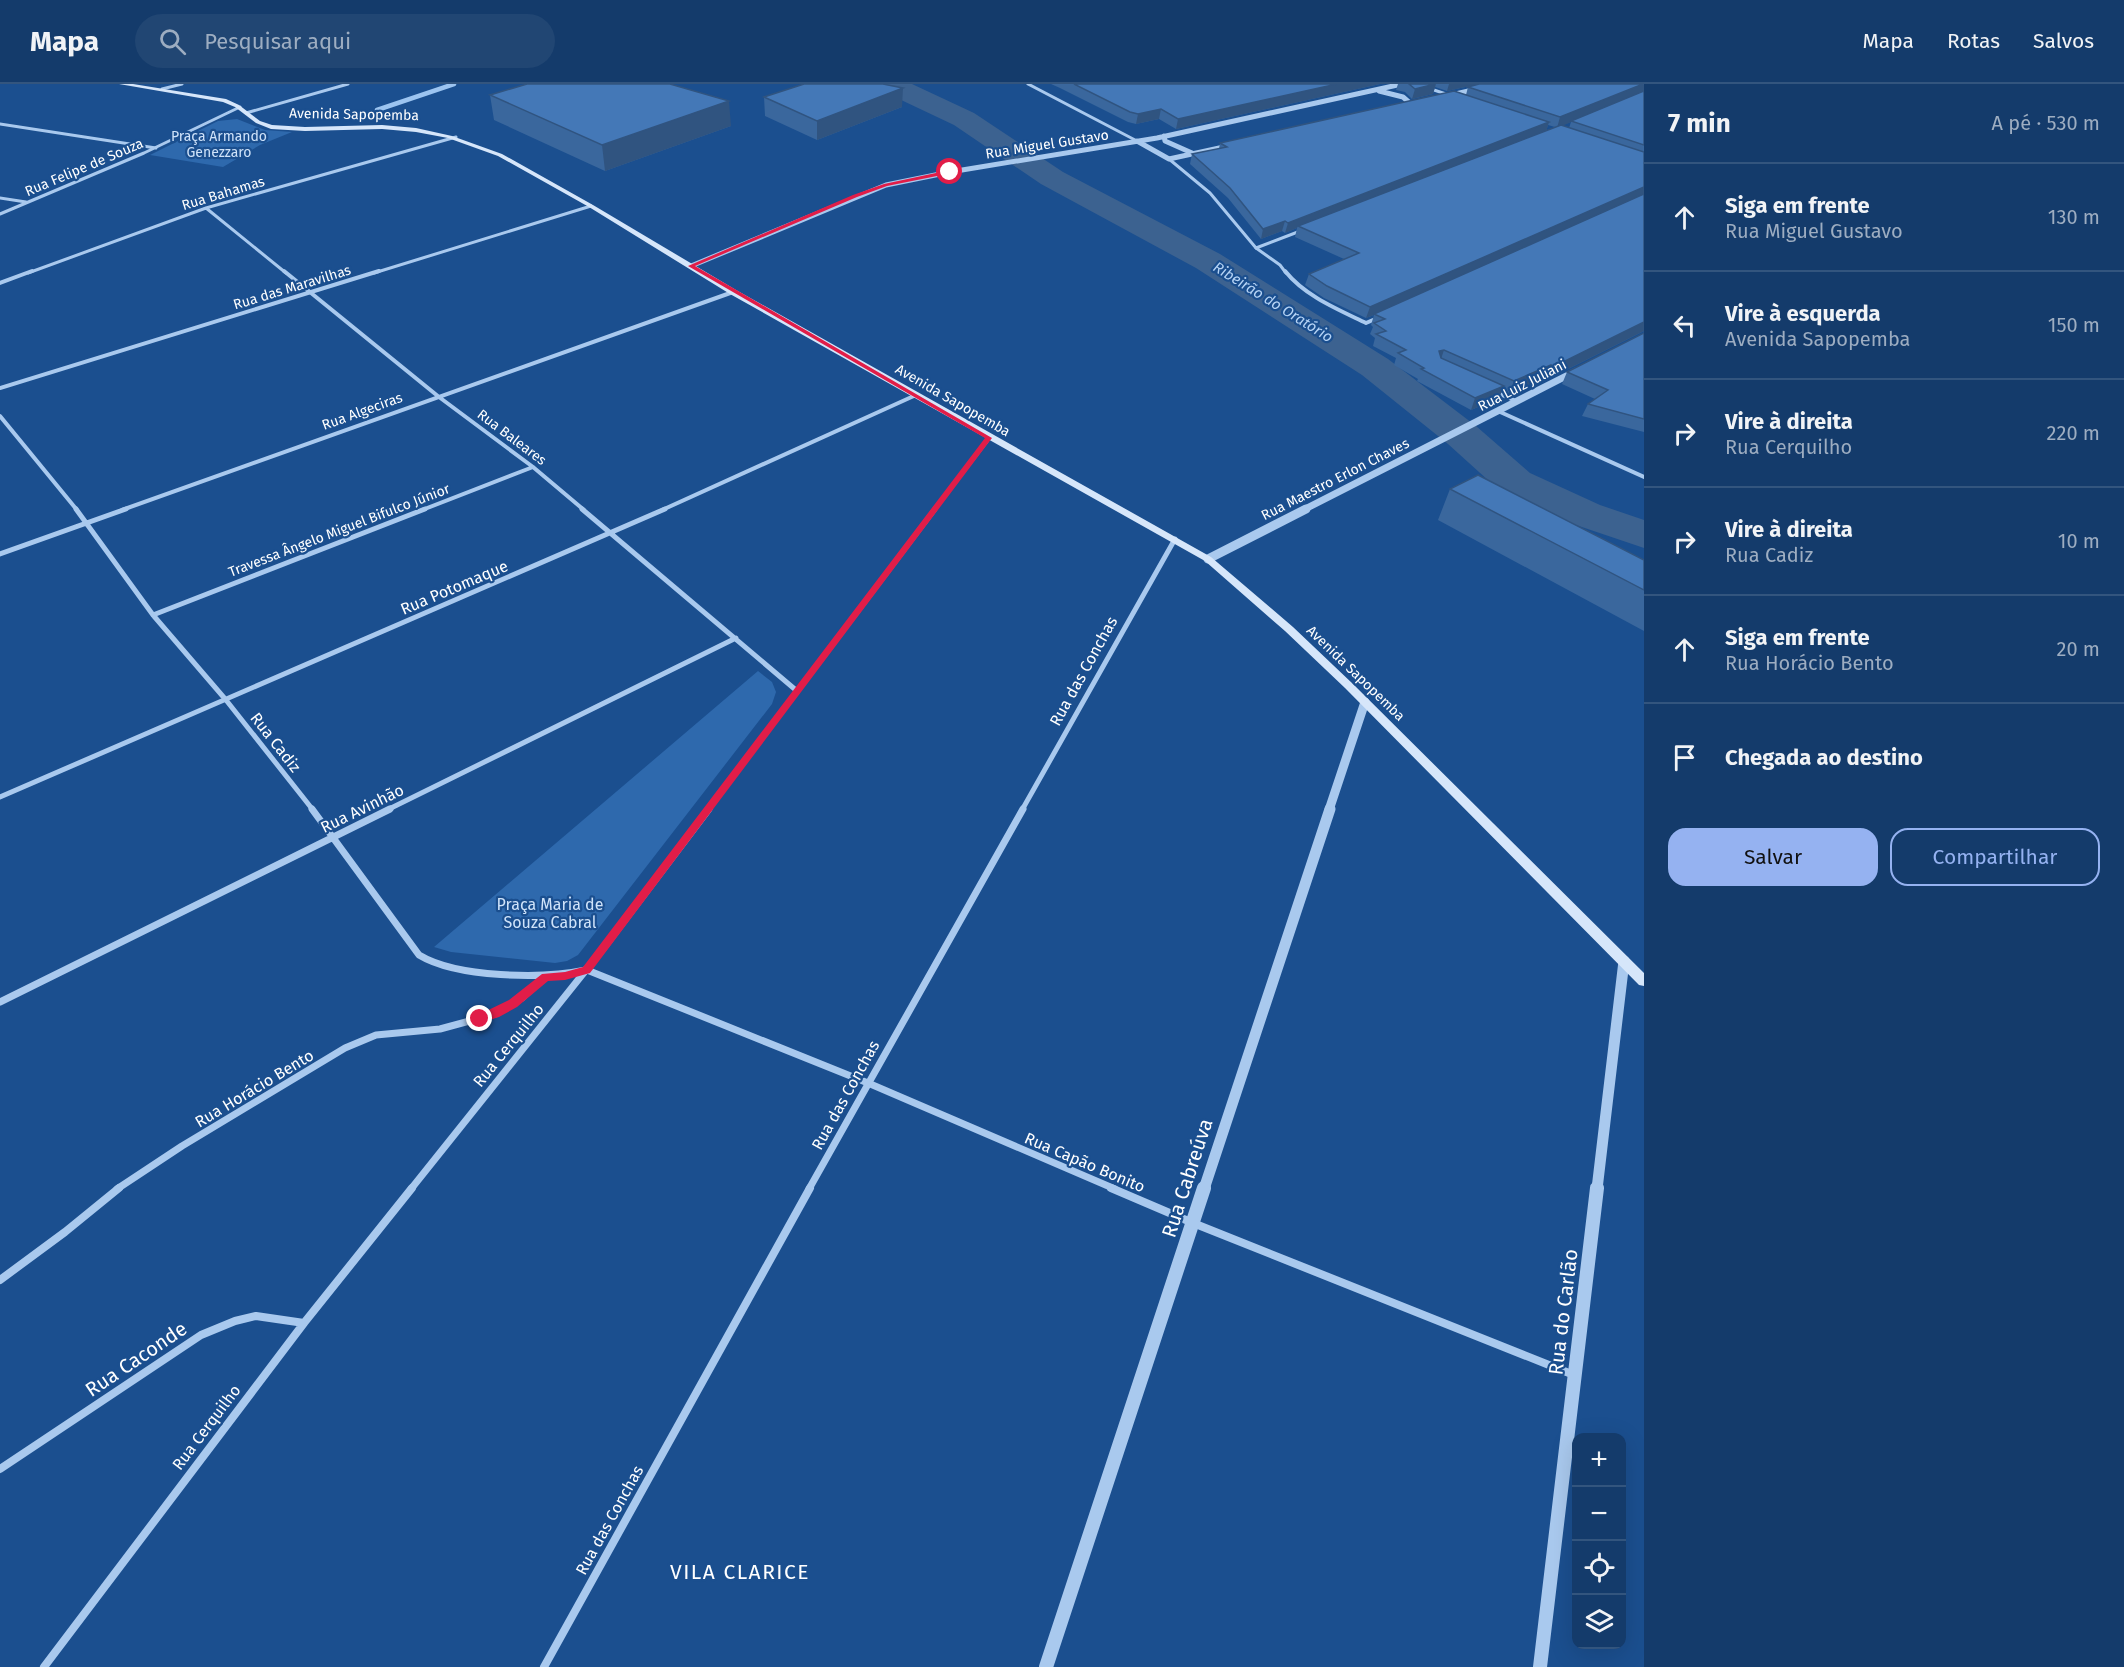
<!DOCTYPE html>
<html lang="pt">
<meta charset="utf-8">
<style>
body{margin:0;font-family:"Fira Sans",sans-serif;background:#214673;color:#f1f3f6}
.controls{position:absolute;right:18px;bottom:18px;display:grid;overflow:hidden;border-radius:12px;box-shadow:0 6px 24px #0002}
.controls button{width:54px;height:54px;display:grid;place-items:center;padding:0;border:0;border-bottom:2px solid #33557e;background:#143b6b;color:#f1f3f6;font:30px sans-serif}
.stop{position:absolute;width:18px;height:18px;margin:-14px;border:4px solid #e11d48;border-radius:50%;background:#fff}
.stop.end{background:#e11d48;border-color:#fff;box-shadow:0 2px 6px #0008}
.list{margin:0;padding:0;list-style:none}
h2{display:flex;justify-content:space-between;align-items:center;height:78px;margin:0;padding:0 24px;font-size:26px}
h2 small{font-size:20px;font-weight:400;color:#9dadc1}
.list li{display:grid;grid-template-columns:39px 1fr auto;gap:18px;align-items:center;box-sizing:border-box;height:108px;padding:0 24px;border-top:2px solid #33557e}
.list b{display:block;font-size:22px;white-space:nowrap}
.list p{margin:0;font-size:20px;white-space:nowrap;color:#9dadc1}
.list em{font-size:20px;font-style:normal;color:#9dadc1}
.actions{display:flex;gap:12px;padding:18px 24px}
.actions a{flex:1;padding:14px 0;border:2px solid #95b2f1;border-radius:18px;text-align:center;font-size:21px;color:#95b2f1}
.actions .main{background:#95b2f1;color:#111}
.icon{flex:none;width:33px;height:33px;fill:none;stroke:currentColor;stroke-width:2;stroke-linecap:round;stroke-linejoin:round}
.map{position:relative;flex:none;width:1644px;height:1583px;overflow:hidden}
header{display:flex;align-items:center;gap:36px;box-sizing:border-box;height:84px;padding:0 30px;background:#143b6b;border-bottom:2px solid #33557e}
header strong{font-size:28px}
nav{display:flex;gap:33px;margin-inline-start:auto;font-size:21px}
.search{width:420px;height:54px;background:#214673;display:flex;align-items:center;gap:15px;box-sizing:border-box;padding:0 21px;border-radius:33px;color:#9dadc1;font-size:22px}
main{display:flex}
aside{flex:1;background:#143b6b}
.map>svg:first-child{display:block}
.green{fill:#2e69ad}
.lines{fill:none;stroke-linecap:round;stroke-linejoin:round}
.stream{stroke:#9cc4f0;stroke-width:4.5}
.river{fill:#3c6290;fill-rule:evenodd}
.pedestrian-far1{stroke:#a9c9ee;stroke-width:3}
.pedestrian{stroke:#a9c9ee;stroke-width:4}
.minor-far4{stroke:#a9c9ee;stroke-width:3}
.minor-far3{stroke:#a9c9ee;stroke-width:4}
.minor-far2{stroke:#a9c9ee;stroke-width:5}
.minor-far1{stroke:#a9c9ee;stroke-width:7}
.minor{stroke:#a9c9ee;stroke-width:8}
.tertiary-far4{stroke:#a9c9ee;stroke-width:5}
.tertiary-far3{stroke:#a9c9ee;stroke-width:7}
.tertiary-far2{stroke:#a9c9ee;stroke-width:9}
.tertiary-far1{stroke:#a9c9ee;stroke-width:11}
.tertiary{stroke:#a9c9ee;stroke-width:14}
.secondary{fill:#d6e6fa;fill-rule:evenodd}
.wall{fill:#3a679d;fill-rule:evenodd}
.shaded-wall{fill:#305480}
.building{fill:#4478b7;stroke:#305480;stroke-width:1.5}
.route{fill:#e11d48}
.labels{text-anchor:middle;stroke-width:4.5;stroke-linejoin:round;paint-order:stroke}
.far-street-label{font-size:14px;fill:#fff;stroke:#1b4f8f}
.far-park-label{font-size:14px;fill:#cfe3fa;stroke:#1b4f8f}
.far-water-label{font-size:15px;font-style:italic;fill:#b5d3f5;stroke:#1b4f8f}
.street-label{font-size:16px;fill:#fff;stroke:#1b4f8f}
.park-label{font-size:16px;fill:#cfe3fa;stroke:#1b4f8f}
.near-street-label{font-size:20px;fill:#fff;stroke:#1b4f8f}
.near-neighbourhood-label{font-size:21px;letter-spacing:1.5px;fill:#fff;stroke:#1b4f8f}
</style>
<header>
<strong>Mapa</strong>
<div class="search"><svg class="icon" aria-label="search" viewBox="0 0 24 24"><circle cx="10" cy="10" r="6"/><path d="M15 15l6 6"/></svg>Pesquisar aqui</div>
<nav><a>Mapa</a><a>Rotas</a><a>Salvos</a></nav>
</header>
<main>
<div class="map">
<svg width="1644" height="1583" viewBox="0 0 1644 1583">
<rect width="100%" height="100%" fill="#1b4f8f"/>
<path class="green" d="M237,35L265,46L292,48L260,61L223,83L150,71L218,37Z
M758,587L772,598L776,608L772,620L578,871L567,877L555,879L451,868L434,863Z"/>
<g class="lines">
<path class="stream" d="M377,26L454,0"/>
<path class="river" d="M876,0H912L974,29L1063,88L1220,170L1388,275L1476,342L1530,389L1600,421L1644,436V464L1570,439L1500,407L1448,360L1362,291L1196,184L1041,100L954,41L880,6Z"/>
<path class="pedestrian-far1" d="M1256,164L1280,181L1286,189"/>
<path class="pedestrian" d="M1285,187C1305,212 1337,225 1366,239L1373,236"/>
<path class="minor-far4" d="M1028,0L1137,57
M1416,0L1449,11
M162,5L182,0
M246,29L348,0
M0,40L156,64
M1169,75L1210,109L1256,164L1303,146
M0,114L26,118
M206,124L286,189
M0,130L144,69L240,23
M28,189L206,124L456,53
M374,189L591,122"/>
<path class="minor-far3" d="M284,187L439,313L533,383L584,426
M0,199L32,187
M0,304L379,187
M1495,308L1516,317
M1498,327L1644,393
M0,332L77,426
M122,426L733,208
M422,426L533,383
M662,426L916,311
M934,426L989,354"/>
<path class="minor-far2" d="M76,425L153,531L226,616L313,726
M582,425L797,607
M0,470L126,425
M153,531L425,425
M0,713L665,425
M387,726L736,554
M708,726L935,425
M1022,726L1175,455"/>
<path class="minor-far1" d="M312,725L419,871C457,894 543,895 586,886
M587,886L868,999L1115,1105
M0,918L390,725
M117,1105L182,1062L345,964L376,951L440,945L495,930L522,914L546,892
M411,1105L606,861L709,725
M809,1105L1023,725"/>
<path class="minor" d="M1111,1104L1193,1139L1574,1291
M0,1196L65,1148L119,1104
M0,1385L201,1251L235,1237L256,1232L304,1239
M44,1583L304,1239L412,1104
M544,1583L810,1104"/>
<path class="tertiary-far4" d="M1379,7L1403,13L1411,20
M1447,12L1498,0
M1164,52L1165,57L1192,69
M1137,57L1169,75L1233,61
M691,182L886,101L950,88L1157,54L1402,0"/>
<path class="tertiary-far3" d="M1303,426L1576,287"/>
<path class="tertiary-far2" d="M1208,475L1306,425
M1329,726L1365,618"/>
<path class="tertiary-far1" d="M1204,1105L1330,725
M1597,1105L1624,877"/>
<path class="tertiary" d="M1046,1583L1204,1104
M1540,1583L1597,1104"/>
<path class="secondary" d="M119,0H133L226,15L239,21L260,37L272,41L305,43L382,41L416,44L452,52L502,70L593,121L736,206L1211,473L1293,543L1353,600L1644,889V902L1639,901L1345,604L1285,547L1205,477L730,210L589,123L498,72L448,54L416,48L382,45L305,47L271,45L256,39L235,23L223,18Z"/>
</g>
<path class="wall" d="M1051,0H1380L1176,45L1159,35L1136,40L1128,38L1060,4Z
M1398,0H1479L1447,7L1435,3L1433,10L1412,15L1405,8L1396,6Z
M1644,0V247L1548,295L1546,293L1509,309L1502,306L1499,314L1471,326L1417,297L1418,295L1394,281L1396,274L1373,262L1375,254L1370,250L1373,243L1371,241L1374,231L1366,234L1324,214L1305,201L1309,190L1344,175L1295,153L1297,144L1285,149L1282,147L1261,155L1228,114L1190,80L1192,70L1219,65L1220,59L1466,11L1468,3ZM1571,38L1569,44L1562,41ZM1548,41L1555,43L1546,47Z
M490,11L731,42L605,87L494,36Z
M764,13L902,23L817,56L765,32Z
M1644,249V348L1582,332L1588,320L1595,315L1562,300L1567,288Z
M1450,405L1644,476V547L1438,436Z"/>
<path class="shaded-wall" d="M1337,0H1380L1176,45L1178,35Z
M1436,0L1433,10L1412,15L1415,5Z
M1449,0H1479L1447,7Z
M1644,0V8L1557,44L1560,33Z
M903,4L902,23L817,56V37Z
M729,17L731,42L605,87L602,61Z
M1161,25L1159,35L1136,40L1138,30Z
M1549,38L1546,48L1298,142L1297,144L1285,149L1288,139Z
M1644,103V112L1374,230V231L1366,234L1370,223Z
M1285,137L1282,147L1261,155L1263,145Z
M1644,238V247L1548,295L1553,283Z
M1444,266L1440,278L1439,267Z
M1551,281L1546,293L1509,309L1514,297Z
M1504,302L1499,314L1471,326L1475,314Z"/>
<path class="building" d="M527,0H670L729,17L602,61L490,11Z
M804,0H883L903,4L817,37L764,13Z
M1074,0H1337L1178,35L1161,25L1138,30L1130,28Z
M1409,0H1435L1415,5Z
M1479,0H1643L1560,33L1468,3Z
M1454,7L1549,38L1288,139L1285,137L1263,145L1230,104L1192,70L1227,63L1220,59Z
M1644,7V61L1571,37Z
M1561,41L1644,68V103L1370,223L1327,202L1309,190L1359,169L1298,142Z
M1644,110V238L1553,283L1551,281L1514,297L1444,266L1439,267L1441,274L1504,302L1475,314L1421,285L1424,284L1398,269L1406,266L1376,250L1386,247L1374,239L1385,235L1374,230Z
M1644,249V335L1588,320L1608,306L1567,288Z
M1478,391L1644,476V506L1450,405Z"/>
<path class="route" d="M950,86L952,89L887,102L857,113L695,182L992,354L590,889L565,896L548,897L517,923L499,933L480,939L476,938V932L509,916L542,890L565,888L583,883L985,354L688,182L853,111L884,100Z"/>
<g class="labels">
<g class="far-street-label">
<text transform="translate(354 30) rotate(1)" y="5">Avenida Sapopemba</text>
<text transform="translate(1047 60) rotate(-9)" y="5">Rua Miguel Gustavo</text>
<text transform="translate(84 83) rotate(-23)" y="5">Rua Felipe de Souza</text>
<text transform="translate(223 109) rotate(-17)" y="5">Rua Bahamas</text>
<text transform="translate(292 203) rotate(-17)" y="5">Rua das Maravilhas</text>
<text transform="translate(1522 301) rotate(-27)" y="5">Rua Luiz Juliani</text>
<text transform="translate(953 316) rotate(30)" y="5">Avenida Sapopemba</text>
<text transform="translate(362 327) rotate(-20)" y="5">Rua Algeciras</text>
<text transform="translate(512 353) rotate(37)" y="5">Rua Baleares</text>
<text transform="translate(1335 395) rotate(-27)" y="5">Rua Maestro Erlon Chaves</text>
<text transform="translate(339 446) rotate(-21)" y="5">Travessa Ângelo Miguel Bifulco Júnior</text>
<text transform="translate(1356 589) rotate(44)" y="5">Avenida Sapopemba</text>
</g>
<g class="far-park-label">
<text x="219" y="57">Praça Armando<tspan x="219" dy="16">Genezzaro</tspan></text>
</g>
<g class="far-water-label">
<text transform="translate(1273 218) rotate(32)" y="5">Ribeirão do Oratório</text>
</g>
<g class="street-label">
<text transform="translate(454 503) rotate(-23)" y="6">Rua Potomaque</text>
<text transform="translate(1083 587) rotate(-61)" y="6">Rua das Conchas</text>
<text transform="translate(276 658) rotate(52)" y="6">Rua Cadiz</text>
<text transform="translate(362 724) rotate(-26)" y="6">Rua Avinhão</text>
<text transform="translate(508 961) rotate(-51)" y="6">Rua Cerquilho</text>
<text transform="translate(254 1004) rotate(-31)" y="6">Rua Horácio Bento</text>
<text transform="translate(845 1011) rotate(-61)" y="6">Rua das Conchas</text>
<text transform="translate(1085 1078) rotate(23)" y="6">Rua Capão Bonito</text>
<text transform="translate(206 1343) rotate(-53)" y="6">Rua Cerquilho</text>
<text transform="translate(609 1436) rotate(-61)" y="6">Rua das Conchas</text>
</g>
<g class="park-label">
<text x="550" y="826">Praça Maria de<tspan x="550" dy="18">Souza Cabral</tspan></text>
</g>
<g class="near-street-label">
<text transform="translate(1187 1094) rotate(-72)" y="7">Rua Cabreúva</text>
<text transform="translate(1563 1228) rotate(-83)" y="7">Rua do Carlão</text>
<text transform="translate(136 1275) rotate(-34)" y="7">Rua Caconde</text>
</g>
<g class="near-neighbourhood-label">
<text x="740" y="1495">VILA CLARICE</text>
</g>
</g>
</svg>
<div class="controls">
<button>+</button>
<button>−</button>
<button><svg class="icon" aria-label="locate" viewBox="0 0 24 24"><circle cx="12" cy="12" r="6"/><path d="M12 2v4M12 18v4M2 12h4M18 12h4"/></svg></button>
<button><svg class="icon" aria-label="layers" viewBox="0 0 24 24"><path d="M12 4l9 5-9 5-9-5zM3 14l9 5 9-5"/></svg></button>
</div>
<div class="stop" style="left:950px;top:88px"></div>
<div class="stop end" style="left:480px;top:935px"></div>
</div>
<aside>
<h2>7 min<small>A pé · 530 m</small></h2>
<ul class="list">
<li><svg class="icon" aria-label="ahead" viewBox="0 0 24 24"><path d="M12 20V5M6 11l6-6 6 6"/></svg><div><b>Siga em frente</b><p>Rua Miguel Gustavo</p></div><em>130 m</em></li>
<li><svg class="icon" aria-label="left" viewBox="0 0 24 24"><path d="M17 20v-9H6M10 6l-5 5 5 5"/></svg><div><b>Vire à esquerda</b><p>Avenida Sapopemba</p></div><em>150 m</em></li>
<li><svg class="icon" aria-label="right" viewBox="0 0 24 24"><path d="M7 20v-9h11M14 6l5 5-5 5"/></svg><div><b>Vire à direita</b><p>Rua Cerquilho</p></div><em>220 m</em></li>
<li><svg class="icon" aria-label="right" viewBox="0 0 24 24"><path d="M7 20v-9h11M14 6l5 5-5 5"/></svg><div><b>Vire à direita</b><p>Rua Cadiz</p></div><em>10 m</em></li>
<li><svg class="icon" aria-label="ahead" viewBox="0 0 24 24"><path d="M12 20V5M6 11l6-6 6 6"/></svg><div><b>Siga em frente</b><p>Rua Horácio Bento</p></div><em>20 m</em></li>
<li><svg class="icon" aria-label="arrive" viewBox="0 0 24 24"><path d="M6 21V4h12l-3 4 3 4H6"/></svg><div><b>Chegada ao destino</b></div></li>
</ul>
<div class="actions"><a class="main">Salvar</a><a>Compartilhar</a></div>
</aside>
</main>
